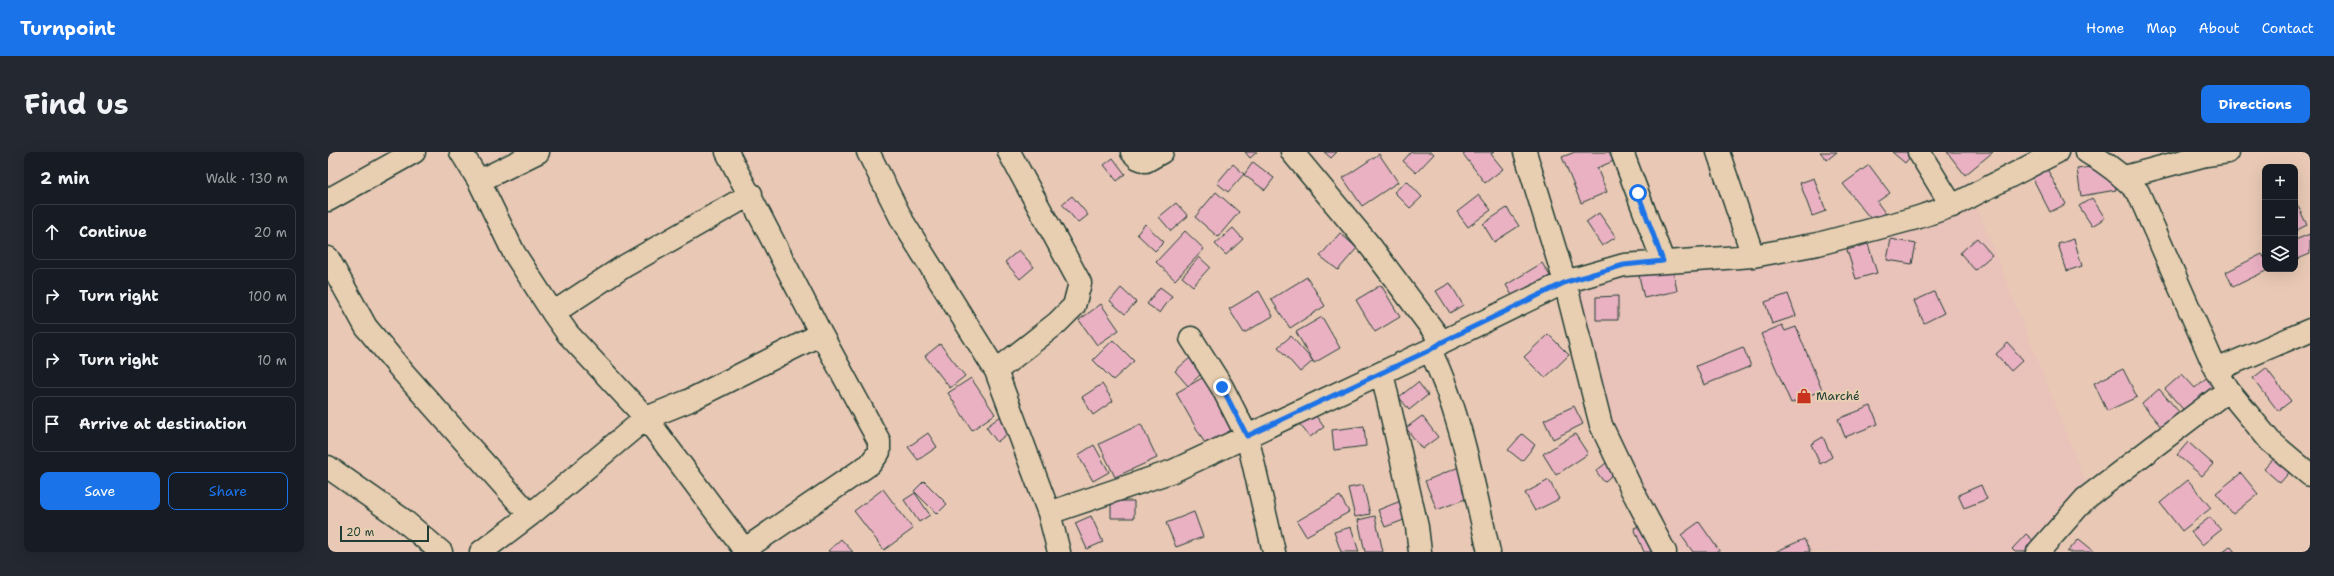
<!DOCTYPE html>
<meta charset="utf-8">
<style>
body{margin:0;font-family:"Shantell Sans",sans-serif;background:#242831;color:#f1f3f6}
.controls{position:absolute;right:12px;top:12px;display:grid;overflow:hidden;border-radius:8px;box-shadow:0 4px 16px #0002}
.controls button{width:36px;height:36px;display:grid;place-items:center;padding:0;border:0;border-bottom:1px solid #363941;background:#171b24;color:#f1f3f6;font:20px sans-serif}
.scale{position:absolute;left:12px;bottom:10px;width:89px;box-sizing:border-box;padding-left:4px;border:2px solid #1f3d34;border-top:0;font-size:11px;line-height:14px;white-space:nowrap;color:#1f3d34;-webkit-text-stroke:3px #e9cfb1;paint-order:stroke}
.stop{position:absolute;width:12px;height:12px;margin:-9px;border:3px solid #1a73e8;border-radius:50%;background:#fff}
.stop.end{background:#1a73e8;border-color:#fff;box-shadow:0 1px 4px #0008}
.list{margin:0;padding:0;list-style:none}
h2{display:flex;justify-content:space-between;align-items:center;height:52px;margin:0;padding:0 16px;font-size:17px}
h2 small{font-size:13px;font-weight:400;color:#9ea1a6}
.list li{display:grid;grid-template-columns:26px 1fr auto;gap:12px;align-items:center;box-sizing:border-box;height:56px;margin:0 8px 8px;padding:0 8px;border:1px solid #363941;border-radius:8px}
.list b{display:block;font-size:15px;white-space:nowrap}
.list em{font-size:13px;font-style:normal;color:#9ea1a6}
.actions{display:flex;gap:8px;padding:12px 16px}
.actions a{flex:1;padding:9px 0;border:1px solid #1a73e8;border-radius:8px;text-align:center;font-size:14px;color:#1a73e8}
.actions .main{background:#1a73e8;color:#fff}
.icon{flex:none;width:22px;height:22px;fill:none;stroke:currentColor;stroke-width:2;stroke-linecap:round;stroke-linejoin:round}
.map{position:relative;flex:none;width:1982px;height:400px;overflow:hidden;border-radius:8px}
header{display:flex;align-items:center;gap:24px;box-sizing:border-box;height:56px;padding:0 20px;background:#1a73e8;color:#fff}
header strong{font-size:19px}
nav{display:flex;gap:22px;margin-inline-start:auto;font-size:14px}
.intro{display:flex;align-items:center;justify-content:space-between;box-sizing:border-box;height:96px;padding:0 24px}
h1{margin:0;font-size:28px}
.button{padding:10px 18px;border-radius:8px;background:#1a73e8;color:#fff;font-size:14px;font-weight:700}
main{display:flex;gap:24px;padding:0 24px}
aside{flex:1;background:#171b24;border-radius:8px;box-shadow:0 4px 16px #0002}
.map>svg:first-child{display:block}
.built{fill:#e9c2b9}
.building{fill:#eab1c3;stroke:#1f3d34}
.lines{fill:none;stroke-linecap:round;stroke-linejoin:round}
.minor-casing{stroke:#1f3d34;stroke-width:25}
.minor{stroke:#e9cfb1;stroke-width:22}
.route{stroke:#1a73e8;stroke-width:5}
.labels{text-anchor:middle;stroke-width:4;stroke-linejoin:round;paint-order:stroke}
.poi-label{font-size:12px;fill:#1f3d34;stroke:#e9cfb1;text-anchor:start}
</style>
<header>
<strong>Turnpoint</strong>
<nav><a>Home</a><a>Map</a><a>About</a><a>Contact</a></nav>
</header>
<div class="intro"><h1>Find us</h1><a class="button">Directions</a></div>
<main>
<aside>
<h2>2 min<small>Walk · 130 m</small></h2>
<ul class="list">
<li><svg class="icon" aria-label="ahead" viewBox="0 0 24 24"><path d="M12 20V5M6 11l6-6 6 6"/></svg><div><b>Continue</b></div><em>20 m</em></li>
<li><svg class="icon" aria-label="right" viewBox="0 0 24 24"><path d="M7 20v-9h11M14 6l5 5-5 5"/></svg><div><b>Turn right</b></div><em>100 m</em></li>
<li><svg class="icon" aria-label="right" viewBox="0 0 24 24"><path d="M7 20v-9h11M14 6l5 5-5 5"/></svg><div><b>Turn right</b></div><em>10 m</em></li>
<li><svg class="icon" aria-label="arrive" viewBox="0 0 24 24"><path d="M6 21V4h12l-3 4 3 4H6"/></svg><div><b>Arrive at destination</b></div></li>
</ul>
<div class="actions"><a class="main">Save</a><a>Share</a></div>
</aside>
<div class="map">
<svg width="1982" height="400" viewBox="0 0 1982 400">
<rect width="100%" height="100%" fill="#e9c9b5"/>
<filter id="ink" filterUnits="userSpaceOnUse"><feTurbulence type="fractalNoise" baseFrequency=".025" numOctaves="2"/><feDisplacementMap in="SourceGraphic" scale="8" xChannelSelector="R" yChannelSelector="G"/><feConvolveMatrix kernelMatrix="1 2 1 2 8 2 1 2 1" color-interpolation-filters="sRGB"/></filter>
<g filter="url(#ink)">
<path class="built" d="M1650,57L1763,344L1718,400H1339L1277,280L1246,137L1307,117L1487,99Z"/>
<path class="building" d="M917,0H929L922,6Z
M996,0H1009L1003,6Z
M1083,0H1104L1106,2L1088,21L1075,9Z
M1138,0H1166L1163,2L1175,17L1157,31L1135,2Z
M1247,0H1284L1288,8L1269,16L1279,40L1253,51L1234,5Z
M1492,0H1509L1499,8Z
M1564,0H1586L1577,11Z
M1619,0H1665L1637,23Z
M1051,2L1070,30L1034,54L1015,26Z
M785,6L797,22L789,29L776,13Z
M925,10L946,26L937,38L916,23Z
M905,12L916,22L900,40L889,31Z
M1784,12L1788,38L1753,44L1749,17Z
M1541,13L1562,41L1549,50L1561,66L1549,75L1515,32Z
M1718,15L1738,52L1722,60L1703,23Z
M1486,26L1498,59L1484,64L1472,31Z
M1079,29L1094,45L1082,56L1066,40Z
M888,40L911,60L890,85L867,65Z
M1151,43L1163,58L1140,75L1129,60Z
M744,44L760,63L750,71L734,52Z
M1764,46L1777,66L1764,74L1751,54Z
M1967,48L1979,73L1967,79Z
M848,51L860,64L843,79L831,65Z
M1179,56L1191,74L1166,90L1155,72Z
M1271,61L1288,85L1274,94L1258,70Z
M817,72L836,90L827,99L809,82Z
M905,76L915,87L898,103L887,92Z
M857,79L876,97L847,128L828,110Z
M1012,81L1029,96L1010,118L992,104Z
M1982,82V102L1970,107L1967,100V88Z
M1649,86L1664,103L1647,118L1632,101Z
M1563,87L1588,92L1584,112L1559,108Z
M1746,87L1754,114L1739,119L1730,92Z
M1540,92L1549,121L1528,127L1519,98Z
M691,98L706,115L692,127L677,110Z
M1934,102L1937,107V117H1942L1905,135L1898,120Z
M871,105L882,115L865,134L854,125Z
M1343,107L1349,139L1316,146L1309,115Z
M1214,111L1224,127L1188,150L1178,133Z
M979,125L997,154L962,176L943,147Z
M1122,131L1135,153L1122,161L1108,139Z
M1053,133L1072,165L1047,180L1028,148Z
M832,135L844,144L832,161L819,152Z
M793,136L808,150L797,162L782,149Z
M931,139L945,164L916,181L901,157Z
M1606,140L1616,161L1596,171L1586,149Z
M1460,142L1468,164L1444,172L1437,150Z
M1290,144V168H1268V145Z
M773,152L791,178L769,193L751,168Z
M994,165L1012,196L986,211L968,180Z
M1454,173L1457,179L1468,175L1494,238L1463,251L1433,182Z
M1220,182L1241,203L1217,226L1196,205Z
M963,184L985,209L972,220L950,195Z
M785,188L806,209L785,228L765,208Z
M1680,191L1695,208L1683,219L1668,202Z
M612,192L637,224L622,236L597,204Z
M1415,195L1423,214L1376,233L1368,214Z
M871,198L884,212L860,234L847,219Z
M893,215L925,269L879,295L848,241Z
M1938,216L1963,249L1950,259L1925,226Z
M1795,217L1809,245L1779,259L1766,231Z
M1854,222L1867,236L1878,226L1889,239L1861,264L1837,237Z
M643,226L667,262L644,278L620,241Z
M1090,230L1100,243L1081,258L1071,245Z
M774,232L785,249L765,263L754,245Z
M1831,237L1852,261L1834,276L1814,252Z
M1246,254L1255,272L1225,287L1216,268Z
M1543,254L1550,272L1517,285L1510,267Z
M983,257L996,275L982,285L968,268Z
M677,261L688,275L669,290L658,275Z
M1094,264L1110,285L1094,297L1078,276Z
M813,272L829,306L787,325L771,292Z
M1036,274L1038,294L1006,298L1004,278Z
M600,281L609,295L590,308L580,295Z
M1194,282L1207,293L1194,309L1180,298Z
M1247,282L1260,302L1228,323L1215,302Z
M1495,285L1504,305L1492,312L1483,292Z
M1860,290L1885,312L1874,324L1849,303Z
M766,293L781,320L765,329L750,303Z
M1950,302L1965,316L1952,331L1936,317Z
M1287,304L1295,314L1276,330L1268,319Z
M1143,310L1155,340L1109,358L1097,329Z
M1913,321L1930,342L1905,362L1888,341Z
M1221,328L1231,347L1207,359L1197,341Z
M1860,328L1883,356L1854,379L1832,351Z
M596,329L619,352L609,362L586,339Z
M1035,333L1042,362L1027,365L1020,336Z
M1653,333L1659,347L1636,356L1630,343Z
M555,337L585,377L556,398L526,359Z
M587,341L602,363L591,370L576,348Z
M1012,344L1021,360L978,384L969,369Z
M1085,344L1092,362L1057,375L1050,358Z
M783,349H806V366H783Z
M866,360L875,385L848,395L838,371Z
M763,364L775,390L759,397L747,371Z
M1047,364L1055,400H1037L1030,368Z
M1882,365L1893,378L1874,393L1863,380Z
M1329,367L1339,393L1323,400H1316L1306,376Z
M1371,370L1392,400H1365L1353,383Z
M1023,375L1031,400H1013L1006,380Z
M1698,382L1708,391L1699,400H1687L1684,397Z
M513,387L525,400H501L500,399Z
M1476,387L1482,400H1447Z
M1751,387L1767,400H1739Z
M1902,394L1907,400H1894Z"/>
<g class="lines">
<defs>
<path id="minor" d="M133,0L151,29L186,101L225,161L240,182L318,266L418,400
M540,0L575,70L668,219L721,361L731,400
M804,0L810,6L818,9L834,0
M964,0L1043,95L1114,190
M1197,0L1237,130L1273,273L1303,336L1337,400
M1294,0L1335,109
M1390,0L1425,104
M1591,0L1624,54
M1759,0C1779,11 1794,23 1810,40L1888,218L1900,238L1942,289L1982,323
M1796,25L1878,3L1900,0
M151,29L210,0
M0,48L86,0
M0,106L38,175L75,220L202,363
M225,161L295,115L423,42
M863,186L894,235L919,284L946,400
M1102,198C1133,261 1145,332 1161,400
M1888,218L1982,178
M668,219L729,171L746,154L752,131L681,0
M1054,221L1089,375L1092,400
M0,315L74,367L113,400
M721,361L845,319L1102,198L1114,190L1237,130L1296,113L1425,104L1490,92L1588,66L1624,54L1729,0
M417,397L542,312L551,300V289L493,182
M153,400L202,363L318,266L360,249L493,182L399,0
M1710,400L1757,347L1900,238"/>
</defs>
<use href="#minor" class="minor-casing"/>
<use href="#minor" class="minor"/>
</g>
</g>
<g class="lines" filter="url(#ink)">
<path class="route" d="M894,235L919,284L1102,198L1114,190L1238,130L1296,113L1335,109L1310,41"/>
</g>
<defs>
<symbol id="shop-bare" viewBox="-9 -9 18 18"><path d="M-5-2.5h2.3a2.7 3.5 0 0 1 5.4 0H5L5.5 6h-11ZM-1.5-2.5h3a1.5 2.3 0 0 0-3 0Z" fill="#c8321e" stroke="#e9cfb1" stroke-width="2.5" paint-order="stroke"/></symbol>
</defs>
<g fill-rule="evenodd">
<use href="#shop-bare" x="1465" y="233" width="22" height="22"/>
</g>
<g class="labels">
<g class="poi-label">
<text x="1488" y="248">Marché</text>
</g>
</g>
</svg>
<div class="controls">
<button>+</button>
<button>−</button>
<button><svg class="icon" aria-label="layers" viewBox="0 0 24 24"><path d="M12 4l9 5-9 5-9-5zM3 14l9 5 9-5"/></svg></button>
</div>
<div class="scale">20 m</div>
<div class="stop" style="left:1310px;top:41px"></div>
<div class="stop end" style="left:894px;top:235px"></div>
</div>
</main>
